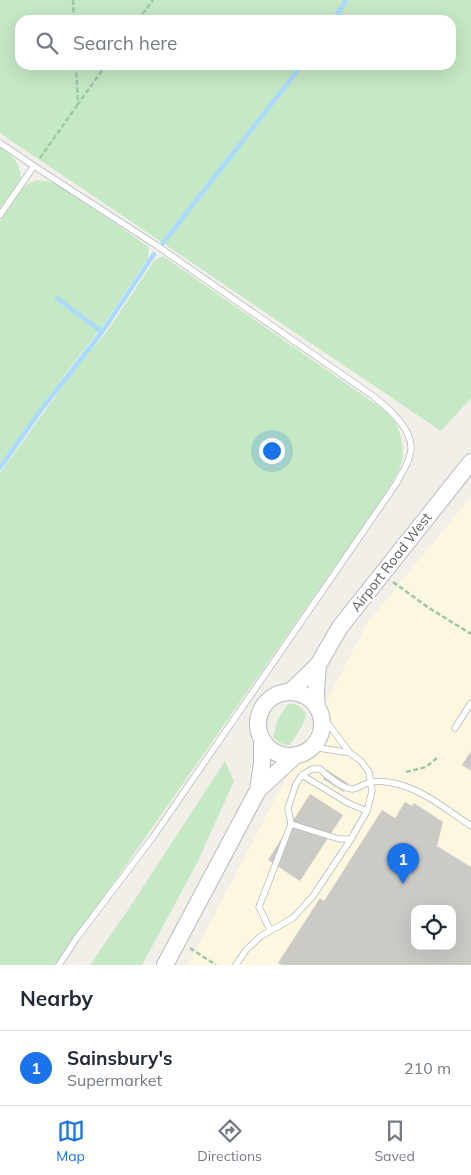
<!DOCTYPE html>
<style>
body{margin:0;font-family:Mulish,sans-serif;background:#f2f2f3;color:#1f2937}
.controls{position:absolute;right:15px;bottom:15px;display:grid;overflow:hidden;border-radius:10px;box-shadow:0 5px 20px #0002}
.controls button{width:45px;height:45px;display:grid;place-items:center;padding:0;border:0;border-bottom:1px solid #e0e1e3;background:#fff;color:#1f2937;font:25px sans-serif}
.you{position:absolute;left:271px;top:450px;width:18px;height:18px;margin:-12px;border:4px solid #fff;border-radius:50%;background:#1a73e8;box-shadow:0 0 0 8px #1a73e833}
.badge{display:grid;place-items:center;width:32px;height:32px;border-radius:50%;background:#1a73e8;color:#fff;font-size:16px;font-weight:700}
.pin{position:absolute;translate:-50% -41px;filter:drop-shadow(0 1px 2px #0008)}
.pin::after{content:'';position:absolute;top:26px;width:18px;height:15px;background:inherit;clip-path:polygon(0 0,100% 0,50% 100%)}
.list{margin:0;padding:0;list-style:none}
h2{display:flex;justify-content:space-between;align-items:center;height:65px;margin:0;padding:0 20px;font-size:21px}
h2 small{font-size:16px;font-weight:400;color:#747a83}
.list li{display:grid;grid-template-columns:32px 1fr auto;gap:15px;align-items:center;box-sizing:border-box;height:75px;padding:0 20px;border-top:1px solid #e0e1e3}
.list b{display:block;font-size:19px;white-space:nowrap}
.list p{margin:0;font-size:16px;white-space:nowrap;color:#747a83}
.list em{font-size:16px;font-style:normal;color:#747a83}
.icon{flex:none;width:28px;height:28px;fill:none;stroke:currentColor;stroke-width:2;stroke-linecap:round;stroke-linejoin:round}
.map{position:relative;flex:none;width:471px;height:965px;overflow:hidden}
.search{position:absolute;background:#fff;box-shadow:0 5px 20px #0002;left:15px;right:15px;top:15px;height:55px;display:flex;align-items:center;gap:12px;box-sizing:border-box;padding:0 18px;border-radius:15px;color:#747a83;font-size:19px}
.sheet{height:140px;background:#fff}
nav{display:flex;justify-content:space-around;align-items:center;box-sizing:border-box;height:70px;border-top:1px solid #e0e1e3;background:#fff;font-size:14px;color:#747a83}
nav a{display:grid;justify-items:center;gap:2px}
nav .on{color:#1a73e8}
.map>svg:first-child{display:block}
.commercial{fill:#fef7e0;fill-rule:evenodd}
.green{fill:#c5e8c5;fill-rule:evenodd}
.lines{fill:none;stroke-linecap:round;stroke-linejoin:round}
.stream{stroke:#aadaff;stroke-width:4.5}
.building{fill:#cccac5;fill-rule:evenodd}
.lane-casing{stroke:#b5b8bc;stroke-width:7}
.secondary-casing{stroke:#b6babf;stroke-width:18}
.path{stroke:#9cc7a9;stroke-width:2.5;stroke-dasharray:5 2.5;stroke-linecap:butt}
.lane{stroke:#fff;stroke-width:5.5}
.secondary{stroke:#fff;stroke-width:16}
.labels{text-anchor:middle;stroke-width:4.5;stroke-linejoin:round;paint-order:stroke}
.street-label{font-size:14px;fill:#5f6368;stroke:#fff}
</style>
<div class="map">
<svg width="471" height="965" viewBox="0 0 471 965">
<rect width="100%" height="100%" fill="#f1efe8"/>
<path class="commercial" d="M471,497V965H188L368,622ZM415,909H452V946H415Z"/>
<path class="green" d="M0,0H471V398L441,431L0,133ZM20,20H451V65H20Z
M0,147C13,156 19,161 21,178L0,208Z
M37,180L52,182L71,193L149,247L148,258L102,327L69,369L0,464V221L24,187L30,183Z
M163,256L384,410C396,422 400,427 402,445C403,451 403,458 401,464C397,477 384,494 377,506L56,965H0V473L81,361L106,333L154,261Z
M288,704C296,703 301,707 306,713C305,724 296,736 289,745C283,745 278,742 273,737L278,719Z
M225,761L234,781L197,863L142,965H90L132,904Z"/>
<g class="lines">
<path class="stream" d="M334,20L346,0
M163,243L302,65
M102,332L154,254
M0,468L41,410L102,332L57,298"/>
</g>
<path class="building" d="M471,751V771L462,765Z
M327,770L349,784L344,792L323,779Z
M310,794L343,815L300,881L268,860Z
M405,802L412,806L414,803L443,822L437,846L471,867V965H282L278,963L320,898L324,901L382,810L395,818ZM415,909H452V946H415Z"/>
<g class="lines">
<defs>
<path id="lane" d="M0,143L34,166L0,215
M34,166L156,245L373,396C388,408 413,429 411,450C410,462 401,474 396,484L153,837L76,939L59,965
M455,728L471,703
M313,747L350,753
M302,775L348,803L367,811
M291,824L288,808L296,784L302,775L312,769H320C326,775 344,790 353,789C359,788 365,783 371,782C379,780 389,782 397,784C423,790 449,811 471,826
M270,930L259,907L291,824L339,839H351
M236,965L246,950L261,936L293,918L313,896L351,839L367,811L372,791L369,772L361,761L350,753L320,713"/>
<path id="secondary" d="M290,692L318,665L340,627L471,462
M258 724a32 32 0 1 1 64 0a32 32 0 1 1-64 0Z
M317,707L316,693L318,665
M258,790L262,763V739
M165,965L258,790L296,755"/>
</defs>
<use href="#lane" class="lane-casing"/>
<use href="#secondary" class="secondary-casing"/>
<path class="path" d="M73,0L74,20
M138,20L153,0
M76,65L78,104L106,65
M40,158L78,104
M393,582L429,608L471,634
M406,772L426,767L437,758
M190,948L216,965"/>
<use href="#lane" class="lane"/>
<use href="#secondary" class="secondary"/>
</g>
<g class="labels">
<g class="street-label">
<text transform="translate(391 562) rotate(-52)" y="5">Airport Road West</text>
</g>
</g>
</svg>
<div class="controls">
<button><svg class="icon" aria-label="locate" viewBox="0 0 24 24"><circle cx="12" cy="12" r="6"/><path d="M12 2v4M12 18v4M2 12h4M18 12h4"/></svg></button>
</div>
<div class="you"></div>
<div class="pin badge" style="left:403px;top:884px">1</div>
<div class="search"><svg class="icon" aria-label="search" viewBox="0 0 24 24"><circle cx="10" cy="10" r="6"/><path d="M15 15l6 6"/></svg>Search here</div>
</div>
<section class="sheet">
<h2>Nearby<small></small></h2>
<ul class="list">
<li><span class="badge">1</span><div><b>Sainsbury's</b><p>Supermarket</p></div><em>210 m</em></li>
</ul>
</section>
<nav>
<a class="on"><svg class="icon" aria-label="map" viewBox="0 0 24 24"><path d="M3 6l6-2 6 2 6-2v14l-6 2-6-2-6 2zM9 4v14M15 6v14"/></svg>Map</a>
<a><svg class="icon" aria-label="directions" viewBox="0 0 24 24"><path d="M12 3l9 9-9 9-9-9zM9 14v-3h6M13 9l2 2-2 2"/></svg>Directions</a>
<a><svg class="icon" aria-label="saved" viewBox="0 0 24 24"><path d="M7 4h10v16l-5-4-5 4z"/></svg>Saved</a>
</nav>
